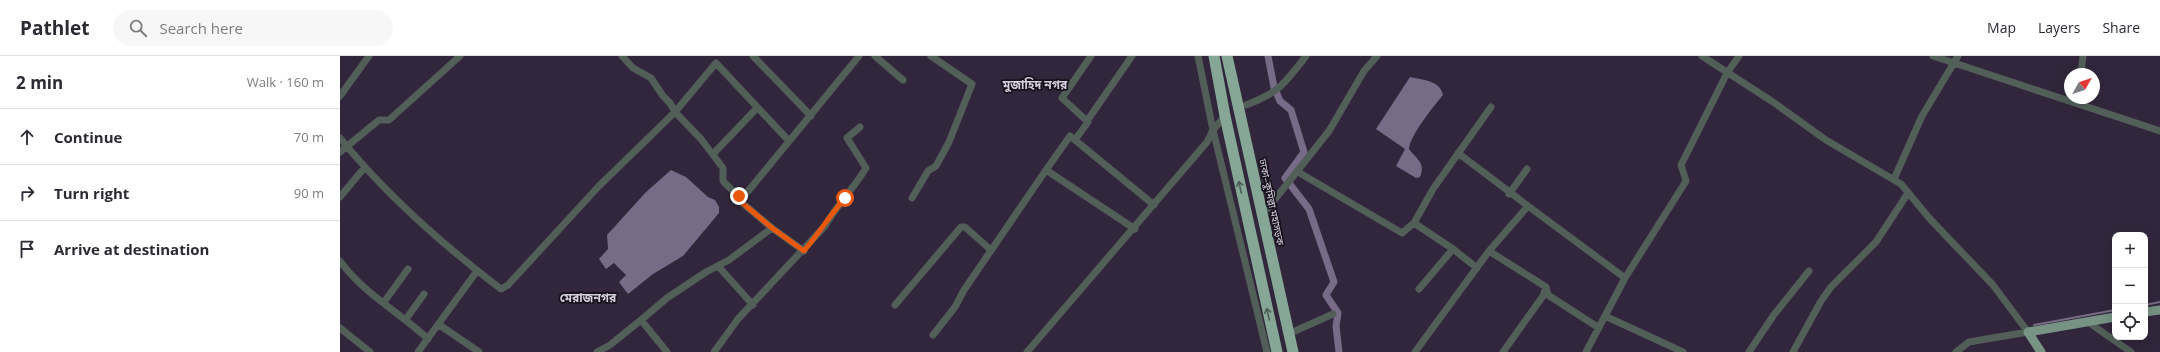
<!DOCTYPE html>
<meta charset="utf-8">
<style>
body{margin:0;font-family:"Open Sans","Noto Sans Bengali",sans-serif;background:#f7f7f7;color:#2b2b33}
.controls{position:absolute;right:12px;bottom:12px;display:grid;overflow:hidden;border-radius:8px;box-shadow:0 4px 16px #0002}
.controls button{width:36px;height:36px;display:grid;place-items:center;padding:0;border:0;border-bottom:1px solid #e1e1e2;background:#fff;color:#2b2b33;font:20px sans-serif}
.compass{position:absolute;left:1724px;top:12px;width:36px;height:36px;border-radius:50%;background:#fff;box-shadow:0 4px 16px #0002;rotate:50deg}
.stop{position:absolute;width:12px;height:12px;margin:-9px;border:3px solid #ea580c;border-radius:50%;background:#fff}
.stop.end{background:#ea580c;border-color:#fff;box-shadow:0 1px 4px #0008}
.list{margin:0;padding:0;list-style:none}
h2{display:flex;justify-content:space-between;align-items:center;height:52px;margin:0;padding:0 16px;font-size:17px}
h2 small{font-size:13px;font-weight:400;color:#7c7c81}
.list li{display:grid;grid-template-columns:26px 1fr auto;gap:12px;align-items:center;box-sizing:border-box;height:56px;padding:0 16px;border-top:1px solid #e1e1e2}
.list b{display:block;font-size:15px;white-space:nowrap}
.list em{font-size:13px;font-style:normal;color:#7c7c81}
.icon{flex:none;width:22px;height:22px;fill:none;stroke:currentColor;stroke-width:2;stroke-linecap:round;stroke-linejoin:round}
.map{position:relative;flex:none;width:1820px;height:296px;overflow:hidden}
header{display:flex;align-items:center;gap:24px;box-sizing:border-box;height:56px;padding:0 20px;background:#fff;border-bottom:1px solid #e1e1e2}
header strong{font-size:19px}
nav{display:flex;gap:22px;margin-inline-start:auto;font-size:14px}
.search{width:280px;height:36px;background:#f7f7f7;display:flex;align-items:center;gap:10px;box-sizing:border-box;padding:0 14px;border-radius:22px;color:#7c7c81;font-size:15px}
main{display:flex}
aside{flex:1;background:#fff}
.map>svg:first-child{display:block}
.water{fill:#786b87}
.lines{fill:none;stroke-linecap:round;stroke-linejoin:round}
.stream{stroke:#786b87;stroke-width:2}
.canal{stroke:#786b87;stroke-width:7}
.minor{stroke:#525f58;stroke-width:7}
.major{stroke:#779384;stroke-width:9}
.highway{stroke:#86a795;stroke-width:11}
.oneway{stroke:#4e5c58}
.route{stroke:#ea580c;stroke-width:5}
.labels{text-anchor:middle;stroke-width:3.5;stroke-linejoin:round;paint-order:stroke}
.street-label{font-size:10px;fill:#d6cfde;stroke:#16111b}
.quarter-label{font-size:12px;font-weight:bold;fill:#d6cfde;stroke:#16111b}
</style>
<header>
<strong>Pathlet</strong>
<div class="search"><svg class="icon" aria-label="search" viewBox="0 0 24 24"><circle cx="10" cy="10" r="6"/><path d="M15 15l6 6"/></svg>Search here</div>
<nav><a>Map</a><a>Layers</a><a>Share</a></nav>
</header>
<main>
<aside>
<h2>2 min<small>Walk · 160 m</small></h2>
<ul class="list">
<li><svg class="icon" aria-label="ahead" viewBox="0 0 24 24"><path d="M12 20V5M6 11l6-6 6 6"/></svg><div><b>Continue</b></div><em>70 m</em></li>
<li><svg class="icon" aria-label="right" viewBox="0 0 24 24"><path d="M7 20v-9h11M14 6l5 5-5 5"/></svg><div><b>Turn right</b></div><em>90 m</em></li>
<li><svg class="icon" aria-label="arrive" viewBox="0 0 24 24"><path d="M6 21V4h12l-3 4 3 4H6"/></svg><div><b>Arrive at destination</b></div></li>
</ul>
</aside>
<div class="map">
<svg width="1820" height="296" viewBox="0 0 1820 296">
<rect width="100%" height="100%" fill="#31263b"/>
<path class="water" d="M1070,21C1082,24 1100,24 1103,39C1094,50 1070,79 1069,93C1076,103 1086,106 1080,121L1076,122L1056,110L1065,93L1036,73Z
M331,114L346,121L368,141L375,144L379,151V157L343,200L313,218L288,238L279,226L286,219L274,207L266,213L259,203L268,193L267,179L306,136Z"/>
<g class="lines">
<path class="stream" d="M1805,249L1820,246
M1694,269L1775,254"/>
<path class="canal" d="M928,0L934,31L940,45L951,54L964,96L945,122L969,153L994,226L986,239L998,257L996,270L999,296"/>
<path class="minor" d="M282,0L293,12L311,22L323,40L330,47L335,56L361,83L383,112V125L399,141L400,145L432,172L464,195
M413,0L471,60
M535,0L563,24
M751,0L722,42L748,66L735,84L730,80L706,114L795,173
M858,0L873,74L927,296
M1362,0L1433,46L1486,84L1561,128L1590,163L1653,229L1688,276L1629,286L1616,296
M1593,0L1820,75
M1741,18L1743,0
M0,40L29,0
M906,49C940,36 944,28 966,0
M747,65L792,0
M0,82C46,139 103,189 161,233L168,229L258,131L335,56L376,7L449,85
M735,84L814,149
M0,96L39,64H49L120,0
M1118,97L1188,150L1149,195L1206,231L1208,239L1259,272
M373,98L417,52
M958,116L1062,177L1074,167L1093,133L1151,51
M1554,123L1582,60L1618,0
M1169,138L1187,113
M0,141L25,111
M572,142L588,115L596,110L609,86L632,28L591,0
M400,145L519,0
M1188,150L1285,222
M928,152L989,75L1024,15L1037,0
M1074,167L1113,193L1137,212
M0,205C23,237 59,256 88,283
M378,210L413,249
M1079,233L1113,193
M44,246L68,213
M555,249L621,171H625L651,194
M1265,260L1343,296
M66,263L84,238
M301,264L327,242L366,216L389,204L432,172
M1748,266L1791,296
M98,268L139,296
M0,272L30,296
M955,275L993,258
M593,279L615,251L624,234L706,114
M78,296L137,215
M257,296L270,289L301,264L327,296
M374,296L398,263L485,170C497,149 514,132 526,112L507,82L520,71
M687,296L867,86L873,74L885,60
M1075,296L1149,195
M1163,296L1203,240L1206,231
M1246,296L1285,222L1346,125L1341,109L1387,17L1399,0
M1409,296L1433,260L1469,215
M1453,296L1481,245L1491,231L1536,186L1568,137"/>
<path class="major" d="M1805,256L1820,254
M1701,296L1688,276L1775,261"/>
<path class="highway" d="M874,0L885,60L937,296
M887,0L953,296"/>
</g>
<defs><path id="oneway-shaft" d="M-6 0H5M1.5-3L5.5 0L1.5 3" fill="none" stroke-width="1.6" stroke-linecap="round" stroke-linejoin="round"/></defs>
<g class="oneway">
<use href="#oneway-shaft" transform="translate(900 131) rotate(-102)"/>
<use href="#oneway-shaft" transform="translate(928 258) rotate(-103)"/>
</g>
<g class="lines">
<path class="route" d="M399,140L400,145L432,172L464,195C479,177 490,159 505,142"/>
</g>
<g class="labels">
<g class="street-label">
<text transform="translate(932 146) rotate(78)" y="4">ঢাকা–কুমিল্লা মহাসড়ক</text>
</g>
<g class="quarter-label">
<text x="695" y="33">মুজাহিদ নগর</text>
<text x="248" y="246">মেরাজনগর</text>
</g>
</g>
</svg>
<div class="controls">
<button>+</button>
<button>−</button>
<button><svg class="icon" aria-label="locate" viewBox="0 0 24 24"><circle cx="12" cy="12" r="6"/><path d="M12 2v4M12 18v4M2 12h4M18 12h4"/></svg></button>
</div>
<svg class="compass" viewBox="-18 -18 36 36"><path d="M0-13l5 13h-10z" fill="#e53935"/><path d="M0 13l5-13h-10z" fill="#7c7c81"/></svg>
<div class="stop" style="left:505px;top:142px"></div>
<div class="stop end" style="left:399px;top:140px"></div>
</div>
</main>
